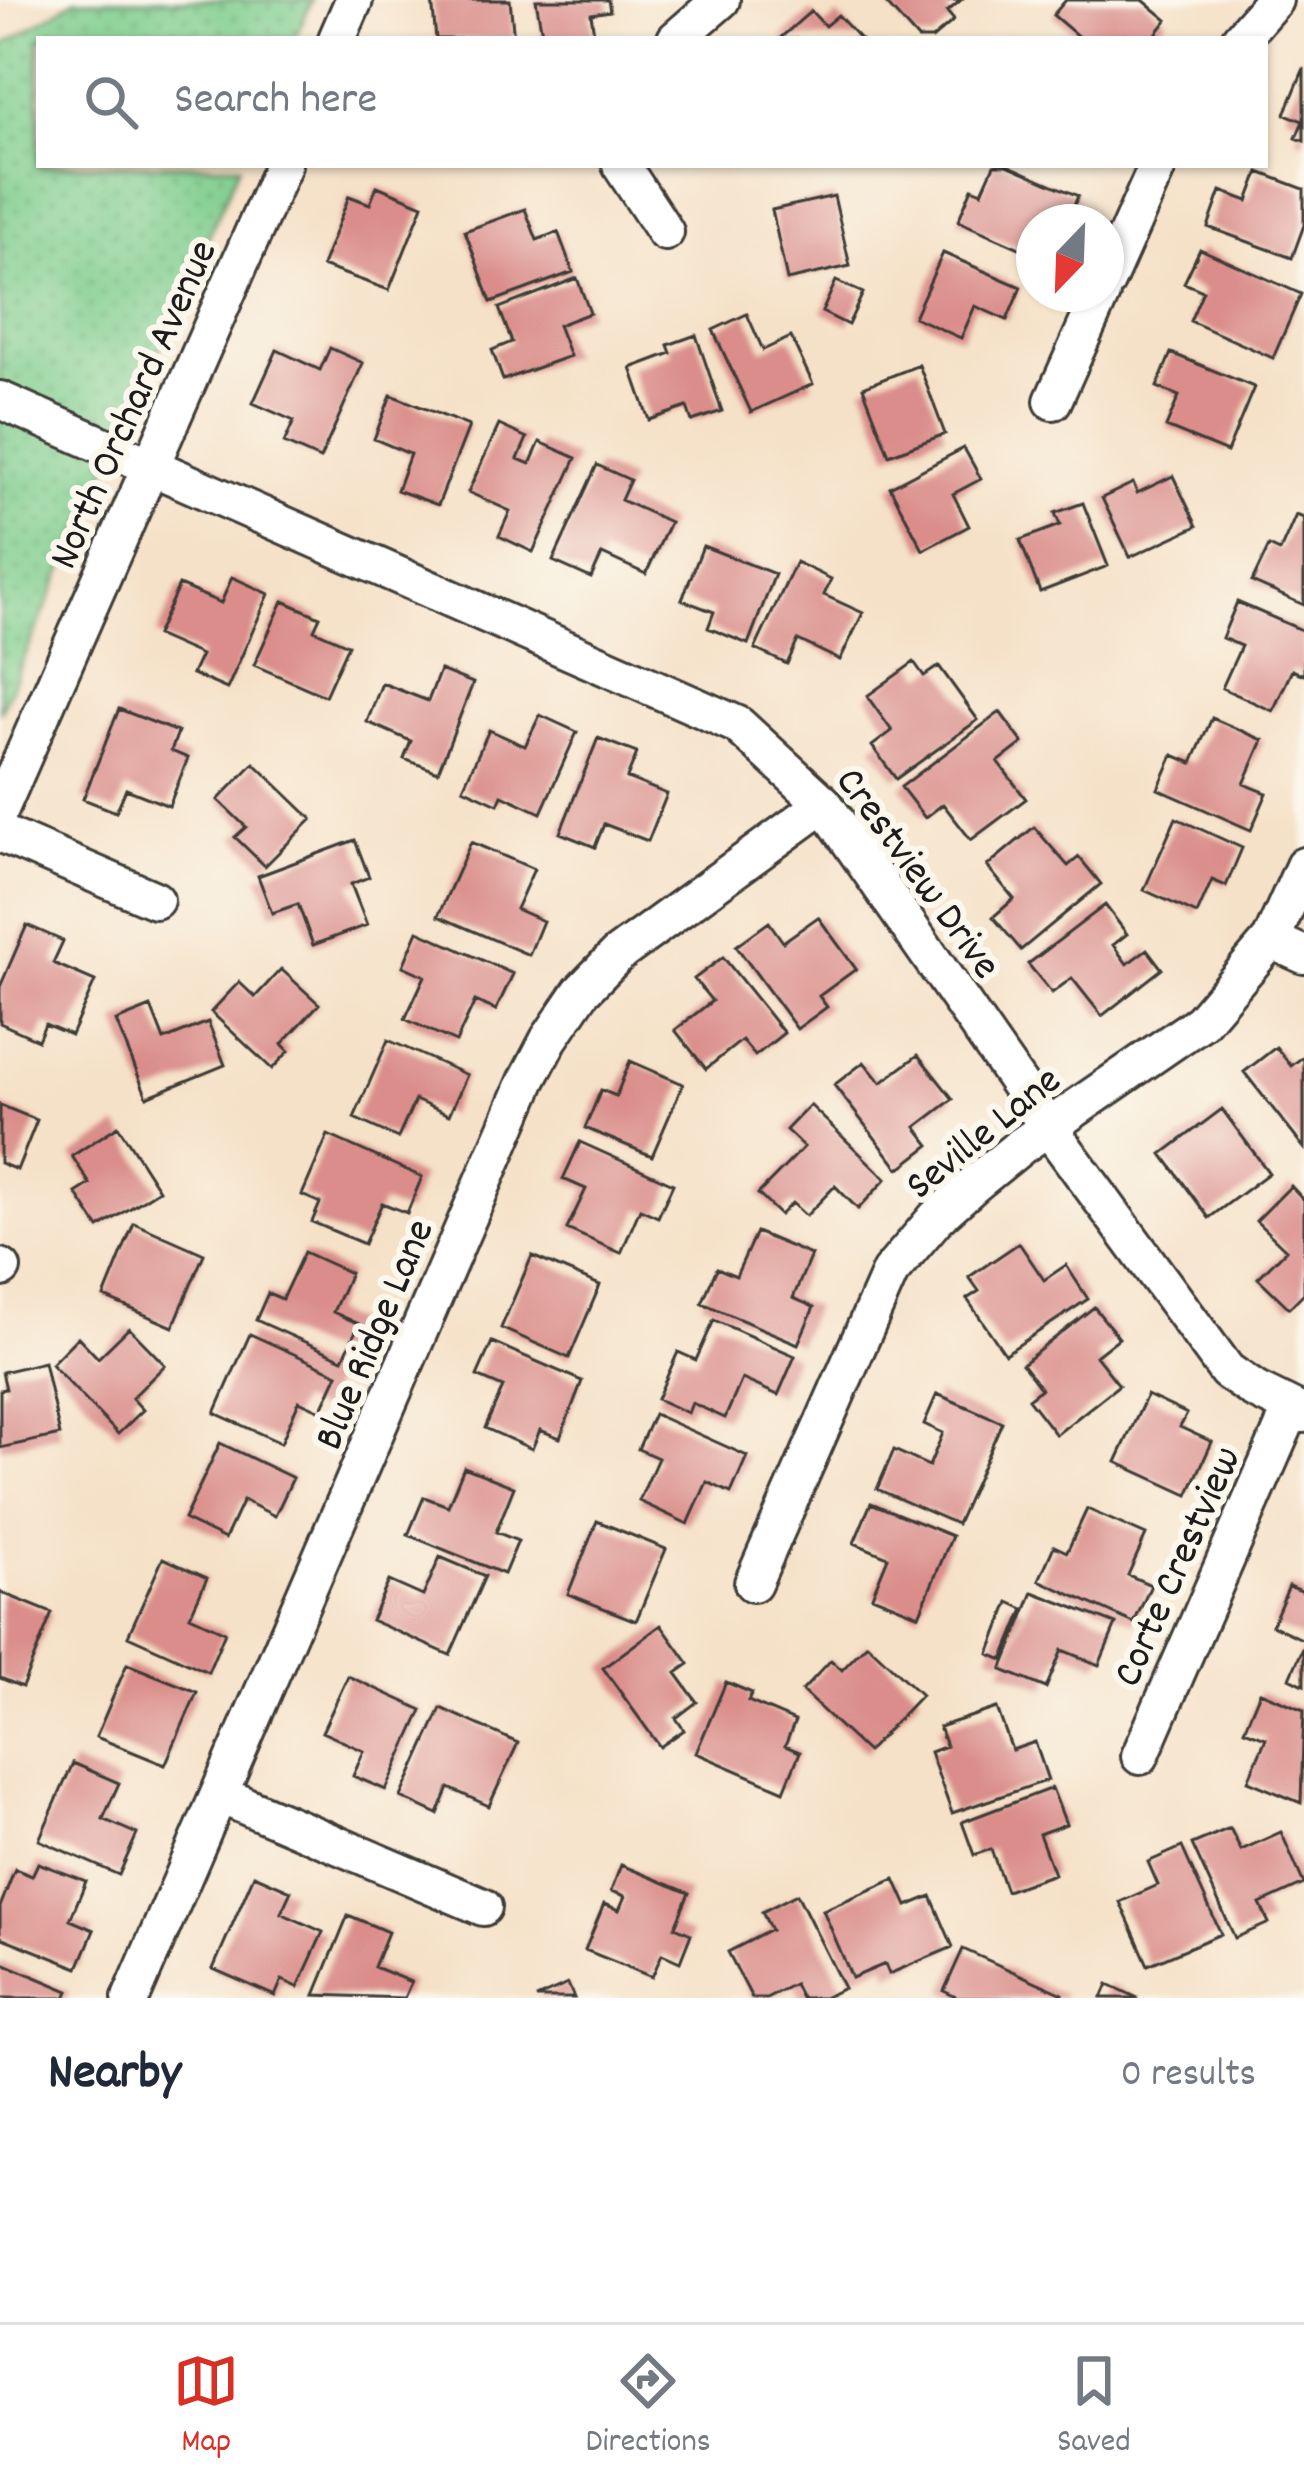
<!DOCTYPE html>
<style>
body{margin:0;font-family:Dekko,sans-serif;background:#f2f2f3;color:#1f2937}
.compass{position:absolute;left:1016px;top:204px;width:108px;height:108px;border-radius:50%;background:#fff;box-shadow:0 3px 9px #0004;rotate:203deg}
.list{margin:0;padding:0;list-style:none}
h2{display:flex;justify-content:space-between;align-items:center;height:156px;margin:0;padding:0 48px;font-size:51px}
h2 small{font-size:39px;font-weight:400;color:#747a83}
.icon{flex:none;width:66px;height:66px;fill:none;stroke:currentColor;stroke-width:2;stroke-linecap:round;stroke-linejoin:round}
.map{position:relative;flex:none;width:1304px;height:1998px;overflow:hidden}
.search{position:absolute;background:#fff;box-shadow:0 3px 9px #0004;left:36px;right:36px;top:36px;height:132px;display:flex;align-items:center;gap:30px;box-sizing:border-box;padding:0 42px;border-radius:0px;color:#747a83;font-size:45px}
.sheet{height:324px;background:#fff}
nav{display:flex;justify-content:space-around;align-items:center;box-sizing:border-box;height:168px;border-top:3px solid #e0e1e3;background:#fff;font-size:33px;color:#747a83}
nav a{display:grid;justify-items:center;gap:6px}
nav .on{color:#d93025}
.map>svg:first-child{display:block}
.park{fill:url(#park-dots);stroke:#4d7454;stroke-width:3}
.building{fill:#da8d8a}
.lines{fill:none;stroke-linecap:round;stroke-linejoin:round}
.minor-casing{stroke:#3d3a36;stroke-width:42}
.minor{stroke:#fff;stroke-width:36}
.labels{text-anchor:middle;stroke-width:12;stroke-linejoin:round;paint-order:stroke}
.street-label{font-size:42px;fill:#1c1c1c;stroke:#fbf7ec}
</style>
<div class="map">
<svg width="1304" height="1998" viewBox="0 0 1304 1998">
<defs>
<pattern id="park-dots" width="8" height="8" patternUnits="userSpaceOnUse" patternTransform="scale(3)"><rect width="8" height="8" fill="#7ecd8d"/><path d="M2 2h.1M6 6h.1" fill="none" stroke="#6caf79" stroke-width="1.8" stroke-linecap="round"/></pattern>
</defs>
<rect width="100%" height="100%" fill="#fbf7ec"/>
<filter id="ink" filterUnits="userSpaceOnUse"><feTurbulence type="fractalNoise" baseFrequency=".00833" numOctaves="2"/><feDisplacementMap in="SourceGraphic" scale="24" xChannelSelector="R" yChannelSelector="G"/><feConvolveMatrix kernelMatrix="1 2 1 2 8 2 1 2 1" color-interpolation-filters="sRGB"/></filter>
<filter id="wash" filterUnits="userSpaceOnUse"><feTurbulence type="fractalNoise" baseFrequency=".004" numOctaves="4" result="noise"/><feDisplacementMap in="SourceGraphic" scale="48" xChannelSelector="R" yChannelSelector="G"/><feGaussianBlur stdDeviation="2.7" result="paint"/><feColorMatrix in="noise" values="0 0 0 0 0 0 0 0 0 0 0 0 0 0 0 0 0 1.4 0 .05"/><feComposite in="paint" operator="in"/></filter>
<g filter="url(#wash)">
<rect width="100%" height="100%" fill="#f5e1c7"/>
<path class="park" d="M75,0H312L295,39H39V165H240L0,713V47Z"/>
<g id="blocks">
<path class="building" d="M432,0H510L514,39H436Z
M536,0H608L610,11L591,14L594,34L543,39Z
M883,0H961L947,12L954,20L932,39H918Z
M1066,0H1143L1167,20L1152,39H1129L1123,35L1120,39H1081L1053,15Z
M811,11L825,26L838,15L860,39H779Z
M1304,68V141L1296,138L1303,121L1285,114Z
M994,165H1007L1078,196L1067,222H1034L1031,253L958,221L972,188L982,192Z
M1259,172L1304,189V225L1292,258L1208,227L1221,191L1248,201Z
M377,186L423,205L389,290L322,266L349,196L370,204Z
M834,196L850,266L787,280L772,210Z
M525,209L537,240L558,232L573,272L491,302L465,231Z
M1200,249L1301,294L1273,358L1190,321L1203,291L1184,283Z
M943,253L1021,287L1007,320L975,306L961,338L914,317Z
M577,278L590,313L558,325L570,356L503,380L492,350L512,342L499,308Z
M836,281L863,293L848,325L822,312Z
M747,314L763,350L791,337L813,384L751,412L713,330Z
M696,335L722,411L692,421L687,407L649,420L631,368L671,353L668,345Z
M330,348L363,363L320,459L284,443L294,421L253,403L277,350L320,370Z
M1171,353L1254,387L1227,452L1166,427L1179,396L1157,387Z
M919,365L945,434L889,455L863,387Z
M391,395L469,426L438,505L397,490L410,454L374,439Z
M499,425L527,438L518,459L530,464L540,442L576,458L533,552L499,536L510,511L468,492Z
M964,448L981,479L953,494L969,526L923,550L890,487Z
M597,465L630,480L621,500L670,522L646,574L602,554L591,578L553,561Z
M1173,476L1197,526L1130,557L1102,498L1133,483L1137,493Z
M1083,503L1108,566L1040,592L1020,540L1060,525L1055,513Z
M1296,515L1304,518V605L1252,582L1269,546L1280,551Z
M703,546L775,574L748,644L708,628L714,612L682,600Z
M796,562L831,579L824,595L863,613L840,660L798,640L787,664L755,649Z
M232,577L269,594L227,689L192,674L201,655L156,635L179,585L221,603Z
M283,601L320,617L314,630L348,645L325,696L254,665Z
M1237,602L1304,631V675L1292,670L1273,711L1222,688L1241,646L1222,638Z
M914,662L924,676L939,666L978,720L896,779L872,746L892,731L867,696Z
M440,670L473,683L438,772L404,759L411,741L367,722L382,683L428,701Z
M119,709L178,732L171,751L188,758L169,806L126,789L116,812L83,799Z
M1000,712L1023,743L998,762L1026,799L971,840L943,804L925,818L901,787Z
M540,715L577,732L541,813L502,795L498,804L463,788L489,730L525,746Z
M1212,718L1263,740L1244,784L1267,793L1251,830L1158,789L1173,755L1192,763Z
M598,738L637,753L627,778L667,794L648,841L604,824L595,847L560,833Z
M254,763L312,819L265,866L235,837L246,827L218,800Z
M1176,818L1242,848L1226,886L1212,880L1197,914L1144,890Z
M1034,827L1068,866L1079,857L1101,884L1021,950L993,917L1014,899L987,866Z
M355,840L369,877L351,884L367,925L313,945L298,904L272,913L258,876Z
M471,842L534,869L516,909L543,921L529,955L438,916Z
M1105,905L1127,934L1113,945L1127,964L1147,949L1162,969L1102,1016L1072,978L1052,993L1028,964Z
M818,917L856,969L819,996L827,1007L797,1029L736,946L769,922L783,942Z
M27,925L63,941L53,963L95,981L71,1035L45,1024L38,1040L0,1023V987Z
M418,931L513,974L496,1010L475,1001L456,1042L405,1019L425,976L403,966Z
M723,957L784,1033L755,1056L742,1040L706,1069L675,1030L712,1001L694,979Z
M281,969L319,1004L282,1044L289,1051L272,1069L211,1012L239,982L255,997Z
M151,1007L164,1040L208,1022L225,1065L147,1097L116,1021Z
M388,1040L467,1075L449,1115L415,1100L398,1138L354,1118Z
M1276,1047L1291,1066L1304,1056V1148L1244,1072Z
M918,1055L953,1099L916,1127L930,1145L899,1169L834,1085L864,1062L881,1083Z
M630,1061L683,1084L652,1156L585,1128L601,1090L616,1096Z
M0,1105L37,1120L17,1170L0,1163Z
M810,1105L886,1179L858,1209L835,1186L806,1216L792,1203L780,1215L758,1194L804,1147L786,1130Z
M1222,1109L1269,1173L1209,1218L1162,1154Z
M118,1126L159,1190L99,1228L76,1193L90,1184L72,1156Z
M328,1135L422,1177L407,1213L382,1203L364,1244L312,1222L320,1203L302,1195Z
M580,1142L673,1184L658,1217L640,1209L621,1253L567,1229L586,1189L563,1179Z
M1291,1186L1304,1200V1293L1289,1308L1258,1278L1286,1250L1256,1221Z
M134,1223L204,1254L173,1327L104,1297Z
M756,1232L811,1255L793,1298L814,1307L798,1344L702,1303L717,1268L736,1276Z
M1019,1243L1044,1280L1066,1265L1088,1299L1005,1354L967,1299L979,1291L969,1277Z
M304,1252L350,1273L333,1312L359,1324L343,1359L256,1320L268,1293L282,1299Z
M532,1256L600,1285L569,1358L501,1328Z
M1094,1307L1119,1338L1096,1356L1119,1385L1056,1435L1028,1399L1041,1389L1022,1364Z
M714,1320L795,1356L778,1395L742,1379L725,1418L692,1403L688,1413L657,1399L678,1352L696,1360Z
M129,1328L165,1365L132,1398L143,1410L118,1434L51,1364L78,1337L98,1358Z
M250,1334L338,1374L321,1411L299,1401L281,1443L215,1413Z
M492,1342L582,1381L560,1438L540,1430L532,1449L485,1428L503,1387L477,1376Z
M44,1362L60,1435L0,1448V1390L6,1389L2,1372Z
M937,1394L1002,1422L957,1524L877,1489L894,1450L929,1466L943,1433L924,1424Z
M1147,1395L1187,1414L1180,1427L1212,1442L1188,1495L1116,1462Z
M654,1414L747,1456L731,1493L707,1482L688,1524L639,1501L658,1458L638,1449Z
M220,1443L293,1478L275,1516L243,1500L225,1539L184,1519Z
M464,1467L514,1487L496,1532L518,1541L504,1574L408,1535L424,1497L448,1506Z
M871,1503L952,1536L919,1615L872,1596L888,1557L854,1543Z
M1087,1509L1146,1535L1128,1575L1151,1585L1134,1623L1039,1580L1054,1546L1067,1552Z
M597,1521L666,1549L636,1621L568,1594Z
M440,1557L485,1576L450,1655L371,1620L389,1581L423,1596Z
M163,1558L207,1578L190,1616L225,1632L208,1672L128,1636Z
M1289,1586L1304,1592V1640L1272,1625Z
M0,1592L52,1613L22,1687L0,1678Z
M1033,1592L1116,1624L1099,1665L1062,1650L1046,1688L1002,1670Z
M1009,1602L1024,1609L1003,1660L989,1654Z
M661,1625L689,1664L676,1673L697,1702L676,1718L684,1730L660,1747L603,1668Z
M867,1644L921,1695L867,1752L802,1691L831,1660L842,1670Z
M1304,1646V1685L1290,1678Z
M127,1664L197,1692L165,1765L96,1737Z
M348,1676L422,1710L386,1790L353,1776L364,1751L322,1732Z
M726,1682L752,1693L748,1701L795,1721L785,1746L800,1752L784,1791L696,1753Z
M1260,1692L1304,1710L1301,1803L1248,1781L1266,1738L1244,1730Z
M441,1708L518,1743L489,1806L449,1788L438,1814L401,1797Z
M997,1708L1012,1750L1035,1742L1048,1780L952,1813L930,1752L946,1746L939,1727Z
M73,1763L119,1783L103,1819L137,1834L119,1875L39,1840Z
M1052,1788L1066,1824L1039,1834L1054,1874L1006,1891L991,1849L974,1855L962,1822Z
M1230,1828L1241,1850L1281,1832L1304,1884L1260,1904L1269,1923L1235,1938L1192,1844Z
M1182,1847L1221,1934L1148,1965L1120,1902L1158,1885L1148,1862Z
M38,1863L86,1881L70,1920L94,1930L78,1968L0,1937V1907L15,1869L32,1876Z
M621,1865L689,1893L675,1927L691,1934L680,1962L662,1954L652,1977L585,1950L604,1904L619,1910L625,1896L611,1891Z
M254,1875L291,1891L281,1913L323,1932L298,1987L282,1980L275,1996L213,1969Z
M895,1879L907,1906L931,1896L953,1947L889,1974L885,1964L852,1978L823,1910Z
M797,1894L844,1988L823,1998H801L794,1984L766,1998H752L728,1952L771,1930L762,1912Z
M348,1915L388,1932L374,1967L411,1982L404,1998L315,1995Z
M963,1949L1063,1994L1062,1998H958L944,1991Z
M0,1962L69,1991L66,1998H0Z
M568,1984L574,1998H536Z
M1108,1984L1138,1998H1102Z"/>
</g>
</g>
<g filter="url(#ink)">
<use href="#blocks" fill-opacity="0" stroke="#3d3a36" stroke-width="3"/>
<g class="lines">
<defs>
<path id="minor" d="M337,39L354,0
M676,39L721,0
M1240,39L1274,0
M621,165L665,232
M1106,282L1158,165
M0,400L738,725L824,804L1049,1128L1227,1371L1255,1390L1304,1414
M1053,401L1101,294
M0,809L283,165
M0,833L155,900
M1271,940L1304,955
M0,1267L2,1268
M753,1583L890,1272L936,1218L973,1185L1021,1146L1201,1022L1271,940L1304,866
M1140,1756L1291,1410
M220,1795L483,1907
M131,1998L527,1081L549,1039L581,992L617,955L824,804"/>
</defs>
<use href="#minor" class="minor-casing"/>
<use href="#minor" class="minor"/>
</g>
</g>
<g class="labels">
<g class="street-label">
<text transform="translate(130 403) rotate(-66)" y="15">North Orchard Avenue</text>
<text transform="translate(921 871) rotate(54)" y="15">Crestview Drive</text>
<text transform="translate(981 1130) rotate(-39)" y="15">Seville Lane</text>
<text transform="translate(371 1333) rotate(-67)" y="15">Blue Ridge Lane</text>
<text transform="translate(1174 1565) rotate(-66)" y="15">Corte Crestview</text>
</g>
</g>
</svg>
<svg class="compass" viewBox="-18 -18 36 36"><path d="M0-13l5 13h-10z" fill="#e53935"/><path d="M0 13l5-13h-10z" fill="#747a83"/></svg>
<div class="search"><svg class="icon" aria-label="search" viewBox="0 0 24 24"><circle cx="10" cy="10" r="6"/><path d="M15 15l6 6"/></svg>Search here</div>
</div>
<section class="sheet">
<h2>Nearby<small>0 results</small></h2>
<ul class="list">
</ul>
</section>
<nav>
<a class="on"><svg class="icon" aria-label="map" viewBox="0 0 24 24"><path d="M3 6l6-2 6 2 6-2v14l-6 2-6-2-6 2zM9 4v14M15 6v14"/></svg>Map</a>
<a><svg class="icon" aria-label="directions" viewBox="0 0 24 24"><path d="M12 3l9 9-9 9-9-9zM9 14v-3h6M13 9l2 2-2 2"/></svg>Directions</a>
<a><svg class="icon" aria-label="saved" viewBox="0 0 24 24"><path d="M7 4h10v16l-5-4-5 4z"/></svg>Saved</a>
</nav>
